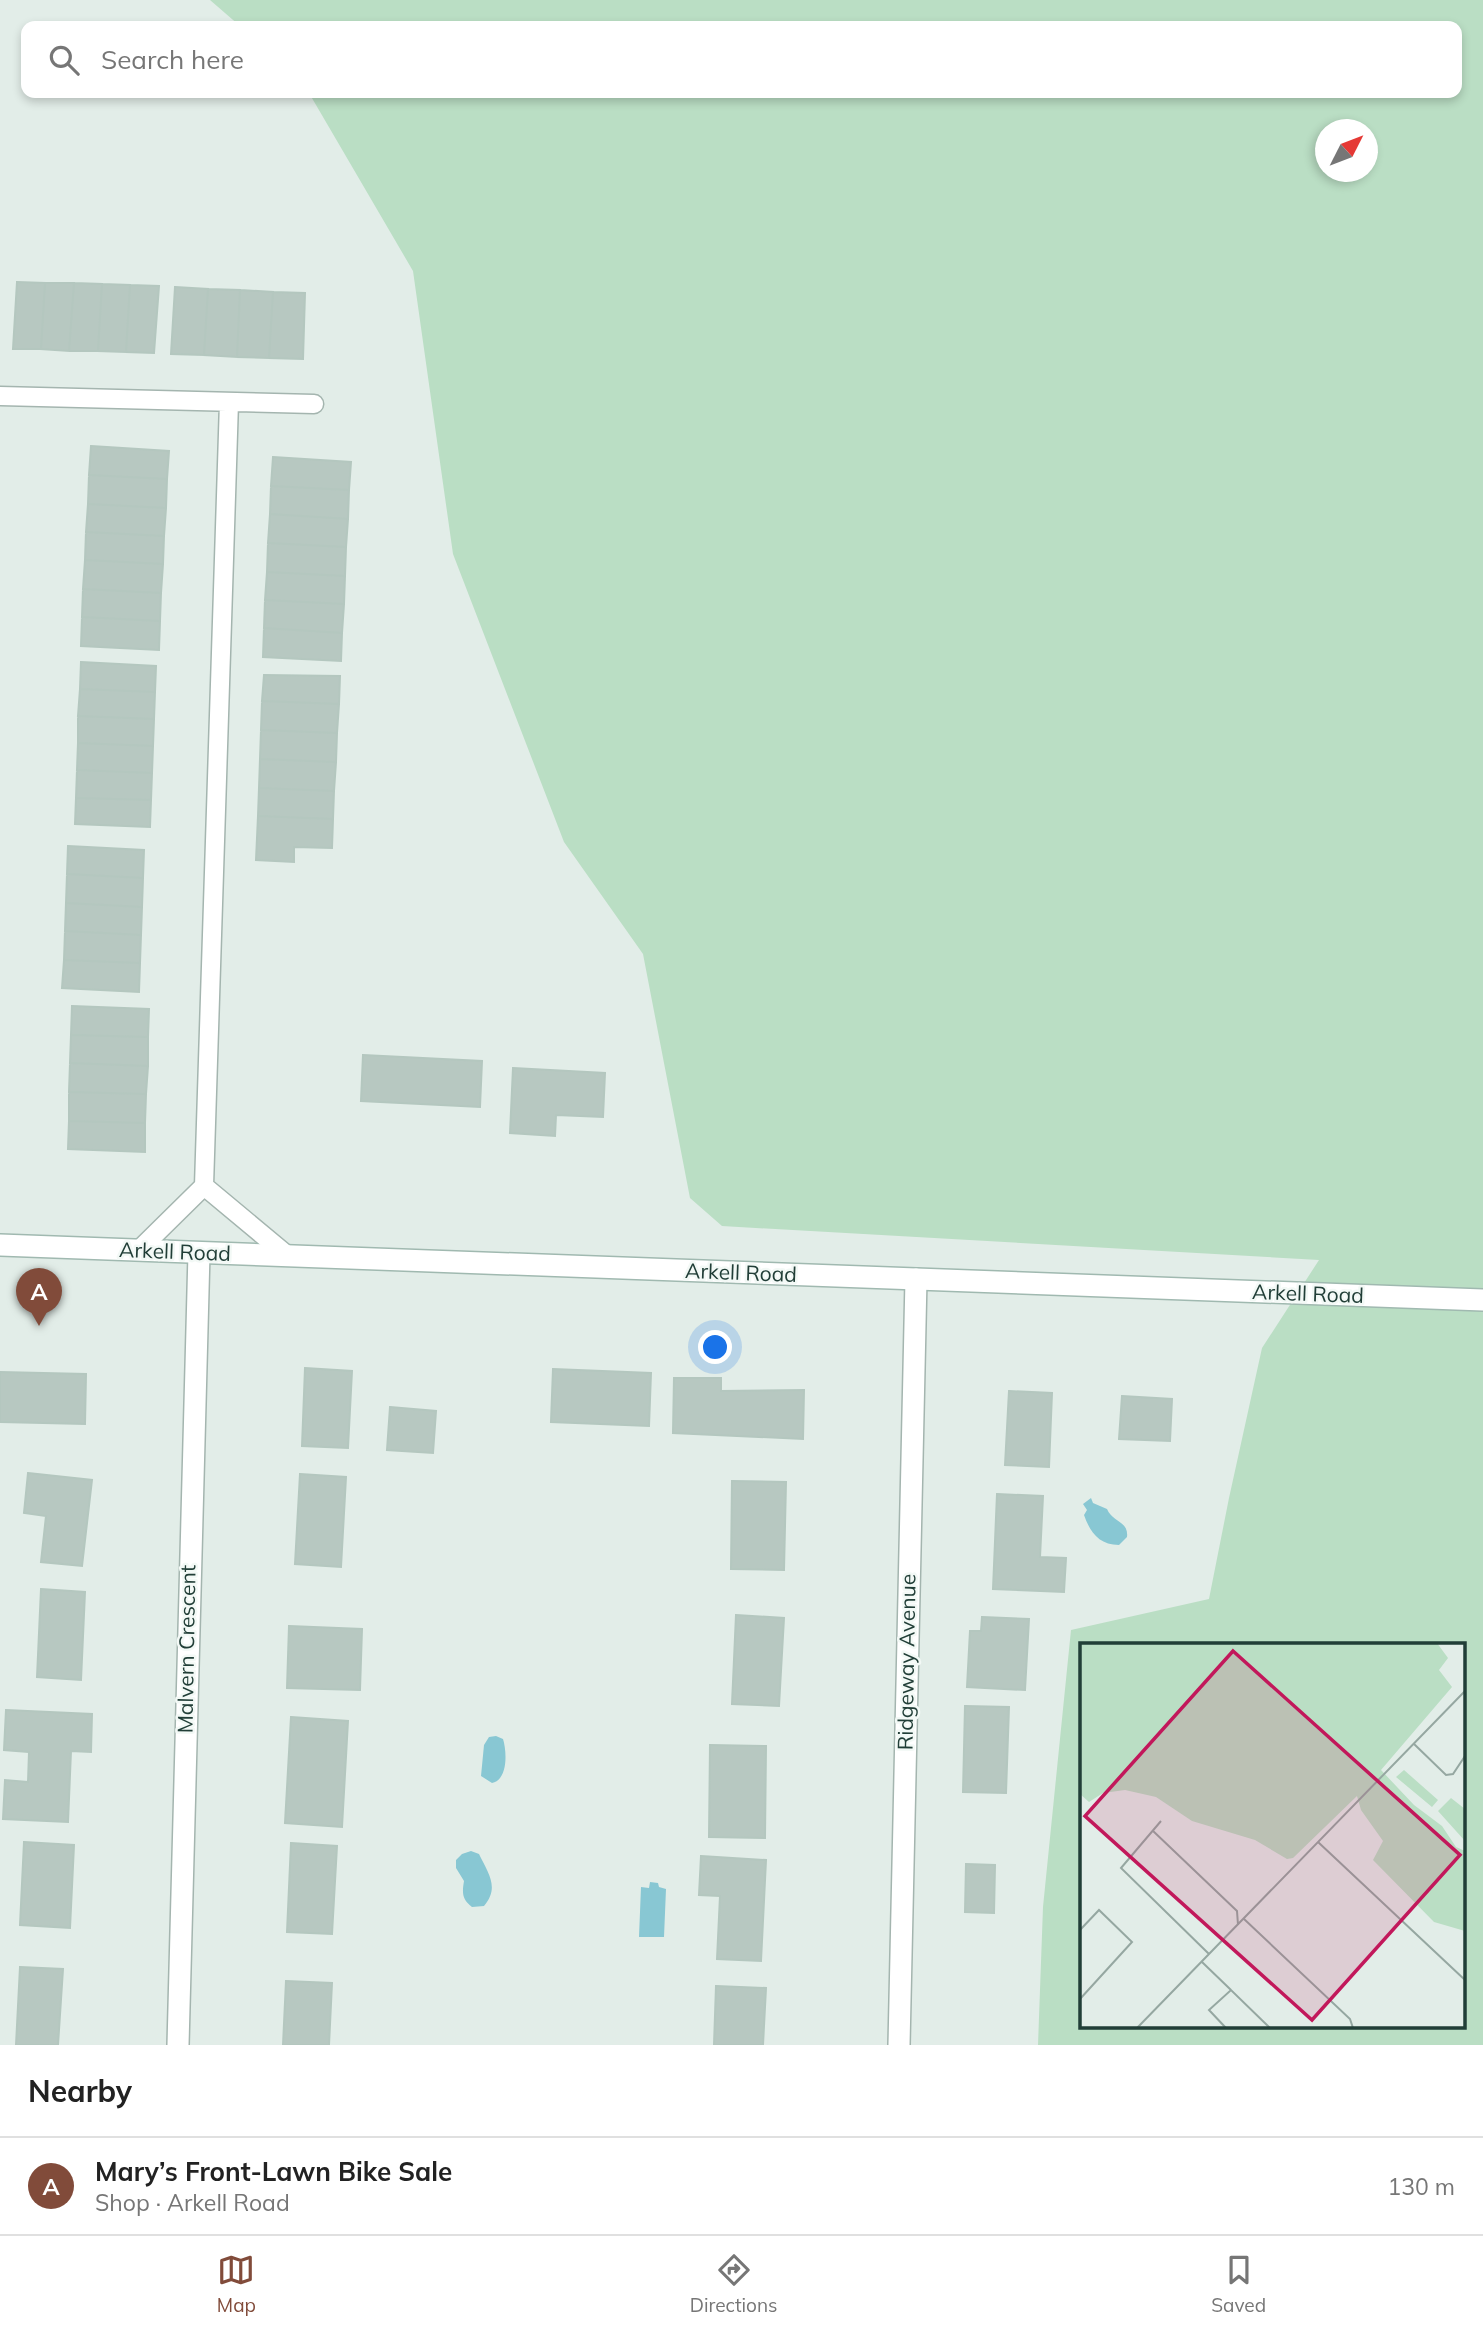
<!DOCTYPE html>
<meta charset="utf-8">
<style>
body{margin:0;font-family:Mulish,sans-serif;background:#f6f6f6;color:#222}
.compass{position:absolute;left:1315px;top:119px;width:63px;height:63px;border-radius:50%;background:#fff;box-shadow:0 4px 10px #0003;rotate:48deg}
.you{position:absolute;left:716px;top:1348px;width:24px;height:24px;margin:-18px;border:5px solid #fff;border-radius:50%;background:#1a73e8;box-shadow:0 0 0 10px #1a73e833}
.badge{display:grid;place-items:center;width:46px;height:46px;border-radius:50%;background:#814b3a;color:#fff;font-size:23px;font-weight:700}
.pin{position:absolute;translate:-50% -58px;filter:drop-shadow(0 2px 4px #0008)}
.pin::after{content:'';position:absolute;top:37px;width:24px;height:21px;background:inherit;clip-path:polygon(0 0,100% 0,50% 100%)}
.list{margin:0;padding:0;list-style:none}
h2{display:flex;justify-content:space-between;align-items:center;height:91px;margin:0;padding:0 28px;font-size:30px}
h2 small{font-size:23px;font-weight:400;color:#767676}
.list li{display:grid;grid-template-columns:46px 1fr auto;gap:21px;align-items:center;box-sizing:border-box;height:98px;padding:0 28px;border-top:2px solid #e0e0e0}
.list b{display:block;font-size:26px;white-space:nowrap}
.list p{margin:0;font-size:23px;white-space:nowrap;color:#767676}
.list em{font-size:23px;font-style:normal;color:#767676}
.icon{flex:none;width:38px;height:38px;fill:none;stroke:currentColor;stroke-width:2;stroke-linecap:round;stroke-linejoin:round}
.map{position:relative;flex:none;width:1483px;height:2045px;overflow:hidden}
.search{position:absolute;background:#fff;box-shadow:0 4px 10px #0003;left:21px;right:21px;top:21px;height:77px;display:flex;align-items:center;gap:18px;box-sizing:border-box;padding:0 24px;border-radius:14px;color:#767676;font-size:26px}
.sheet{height:189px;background:#fff}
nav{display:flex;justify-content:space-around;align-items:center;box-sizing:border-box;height:98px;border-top:2px solid #e0e0e0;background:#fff;font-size:19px;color:#767676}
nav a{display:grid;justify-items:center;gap:4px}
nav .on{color:#814b3a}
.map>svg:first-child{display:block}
.green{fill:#badec4;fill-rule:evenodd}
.water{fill:#88c7d3}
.building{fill:#b7c8c1;stroke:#b4c7bf;stroke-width:2}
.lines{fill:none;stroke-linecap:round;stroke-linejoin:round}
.service-casing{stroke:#a4b5af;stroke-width:21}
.minor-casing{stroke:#a4b5af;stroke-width:24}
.secondary-casing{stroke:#a0b9b0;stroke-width:24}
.service{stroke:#fff;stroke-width:18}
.minor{stroke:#fff;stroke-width:21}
.secondary{stroke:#fff;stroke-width:21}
.labels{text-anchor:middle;stroke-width:5;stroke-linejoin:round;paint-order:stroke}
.street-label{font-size:21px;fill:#213e37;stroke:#f3f9f6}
.inset-road{fill:none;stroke:#95a7a1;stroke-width:2}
.view{fill:#c2185b;fill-opacity:0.15;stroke:#c2185b;stroke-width:3.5}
.inset-edge{fill:none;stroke:#213e37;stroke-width:3.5}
</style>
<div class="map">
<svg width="1483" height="2045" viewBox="0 0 1483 2045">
<rect width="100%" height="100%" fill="#e2ede8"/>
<path class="green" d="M210,0H1483V2045H1038L1043,1907L1071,1630L1209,1599L1229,1498L1262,1348L1319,1260L722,1226L690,1198L643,954L564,842L453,554L413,271L309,93H1457V26H240ZM1326,130H1368V172H1326ZM1082,1644H1464V2026H1082Z"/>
<path class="water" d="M1091,1498L1093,1503L1107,1509C1112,1522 1129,1521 1127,1537L1119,1545C1099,1545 1090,1532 1084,1515L1087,1510L1083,1504Z
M496,1736L503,1739C507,1752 508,1780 492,1783L481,1776L484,1745L489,1737Z
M471,1851L479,1854C488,1873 500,1887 484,1906L472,1907C462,1899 462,1893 464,1881L456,1868V1860L462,1854Z
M650,1882L658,1883L659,1887L666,1889L664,1937H639L641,1887L649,1888Z"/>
<path class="building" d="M17,282L45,283L41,349H13Z
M45,283H74L69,351L41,349Z
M74,283L102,284L98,351H69Z
M102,284L130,285L126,352L98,351Z
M130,285L159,286L154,353L126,352Z
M175,287L208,289L204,355L171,354Z
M208,289L240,290L237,357L204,355Z
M240,290L273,292L269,358L237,357Z
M273,292L305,293L303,359L269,358Z
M91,446L169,451L167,479L89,475Z
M273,457L351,462L349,490L271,486Z
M89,475L167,479L166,508L88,504Z
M271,486L349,490L348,519L270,514Z
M88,504L166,508L164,536L86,532Z
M270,514L348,519L346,547L268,543Z
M86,532L164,536L163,564L85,560Z
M268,543L346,547L345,576L267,572Z
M85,560L163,564L161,593L83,589Z
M267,572L345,576L344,604L265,600Z
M83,589L161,593L160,621L82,617Z
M265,600L344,604L342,633L264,628Z
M82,617L160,621L159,650L81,646Z
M264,628L342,633L341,661L263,657Z
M81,662L156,666L155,692L80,689Z
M264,675L340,676L339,704L262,701Z
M80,689L155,692L154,719L78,716Z
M262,701L339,704L337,733L261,730Z
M78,716L154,719L153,746L78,743Z
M261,730L337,733L336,762L260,759Z
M78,743L153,746L152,773L77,770Z
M260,759L336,762L334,791L259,788Z
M77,770L152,773L151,800L76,798Z
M259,788L334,791L333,819L258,816Z
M76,798L151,800L150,827L75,824Z
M258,816L333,819L332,848L294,847V862L256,860Z
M68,846L144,850L143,878L67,874Z
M67,874L143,878L142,907L66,903Z
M66,903L142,907L141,935L65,931Z
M65,931L141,935L140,963L64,960Z
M64,960L140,963L139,992L62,988Z
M72,1006L149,1009L148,1037L71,1035Z
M71,1035L148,1037V1066L70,1063Z
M363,1055L482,1061L480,1107L361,1101Z
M70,1063L148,1066L146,1094L69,1092Z
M513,1068L605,1073L603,1117L556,1115L555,1136L510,1133Z
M69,1092L146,1094L145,1123L69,1121Z
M69,1121L145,1123V1152L68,1149Z
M305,1368L352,1371L348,1448L302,1446Z
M553,1369L651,1373L649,1426L551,1422Z
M0,1372L86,1374L85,1424L0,1422Z
M674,1378H721V1391L804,1390L803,1439L673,1433Z
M1009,1391L1052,1393L1049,1467L1005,1465Z
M1122,1396L1172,1399L1170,1441L1119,1439Z
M390,1407L436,1411L433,1453L387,1450Z
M28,1473L92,1480L82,1566L41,1562L46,1516L24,1513Z
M300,1474L346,1477L341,1567L295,1564Z
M732,1481L786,1482L784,1570L731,1569Z
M997,1494L1043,1496L1040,1557L1066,1558L1064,1592L993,1589Z
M41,1589L85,1592L81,1680L37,1677Z
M736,1615L784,1618L779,1706L732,1704Z
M982,1617L1029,1619L1025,1690L967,1687L970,1631H981Z
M289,1626L362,1629L360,1690L287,1688Z
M965,1706L1009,1707L1006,1793L963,1792Z
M6,1710L92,1714L91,1752L71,1751L68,1822L3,1819L5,1780L28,1782L29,1752L4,1750Z
M291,1717L348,1721L342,1827L285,1823Z
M710,1745L766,1746L765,1838L709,1837Z
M24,1842L74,1845L70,1928L20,1925Z
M291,1843L337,1846L332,1934L287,1932Z
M701,1856L766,1860L761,1961L717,1959L720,1896L699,1895Z
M966,1864L995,1865L994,1913L965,1912Z
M20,1967L63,1969L58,2045H16Z
M286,1981L332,1983L329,2045H283Z
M716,1986L766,1988L763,2045H714Z"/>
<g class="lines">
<defs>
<path id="service" d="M0,396L314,404
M204,1186L288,1256
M138,1251L204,1186L229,402"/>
<path id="minor" d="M178,2045L199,1253
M899,2045L916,1279"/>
<path id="secondary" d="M0,1245L1483,1300"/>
</defs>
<use href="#service" class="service-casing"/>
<use href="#minor" class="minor-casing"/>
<use href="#secondary" class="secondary-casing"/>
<use href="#service" class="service"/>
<use href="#minor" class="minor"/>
<use href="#secondary" class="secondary"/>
</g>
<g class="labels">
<g class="street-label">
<text transform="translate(175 1252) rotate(2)" y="7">Arkell Road</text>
<text transform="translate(741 1273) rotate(2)" y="7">Arkell Road</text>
<text transform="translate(1308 1294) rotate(2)" y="7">Arkell Road</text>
<text transform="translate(187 1649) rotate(-89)" y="7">Malvern Crescent</text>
<text transform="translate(907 1662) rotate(-89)" y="7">Ridgeway Avenue</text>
</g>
</g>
<g transform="translate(1080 1643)">
<rect width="385" height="385" fill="#e2ede8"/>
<path d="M0,0H357L368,15L359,27L372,44L301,127L334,162L362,183L376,204L385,208V288L354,279L293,217L303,198L281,167L277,153L213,215L207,216L175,197L112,178L76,154L45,147L23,150L9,159L0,151ZM324,127L358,157L352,164L316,134ZM371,155L385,166V198L358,168Z" fill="#badec4"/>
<path class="inset-road" d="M333,100L366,132L373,131L385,113M81,178L41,225L129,311M72,187L157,268L158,282M238,199L385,337M164,276L270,376L273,385M0,287L19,267L52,299L0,356M122,319L151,347M57,385L385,48M146,385L129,367L151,347L190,385"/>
<path class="view" d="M153,8L380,212L232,377L5,173Z"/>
<rect width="385" height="385" class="inset-edge"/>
</g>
</svg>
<svg class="compass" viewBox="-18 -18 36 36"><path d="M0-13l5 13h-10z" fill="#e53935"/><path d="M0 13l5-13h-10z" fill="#767676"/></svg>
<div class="you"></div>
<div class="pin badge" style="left:39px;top:1326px">A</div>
<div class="search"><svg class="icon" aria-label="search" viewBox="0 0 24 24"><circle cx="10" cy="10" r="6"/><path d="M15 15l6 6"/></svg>Search here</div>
</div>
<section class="sheet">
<h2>Nearby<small></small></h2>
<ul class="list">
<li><span class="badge">A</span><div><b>Mary’s Front-Lawn Bike Sale</b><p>Shop · Arkell Road</p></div><em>130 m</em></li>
</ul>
</section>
<nav>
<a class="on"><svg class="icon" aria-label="map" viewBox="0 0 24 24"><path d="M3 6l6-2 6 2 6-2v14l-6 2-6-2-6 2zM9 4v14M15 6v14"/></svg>Map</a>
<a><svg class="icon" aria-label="directions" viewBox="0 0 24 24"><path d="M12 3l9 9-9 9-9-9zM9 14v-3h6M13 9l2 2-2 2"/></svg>Directions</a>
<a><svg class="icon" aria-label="saved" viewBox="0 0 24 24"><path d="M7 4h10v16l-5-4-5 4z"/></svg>Saved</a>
</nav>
